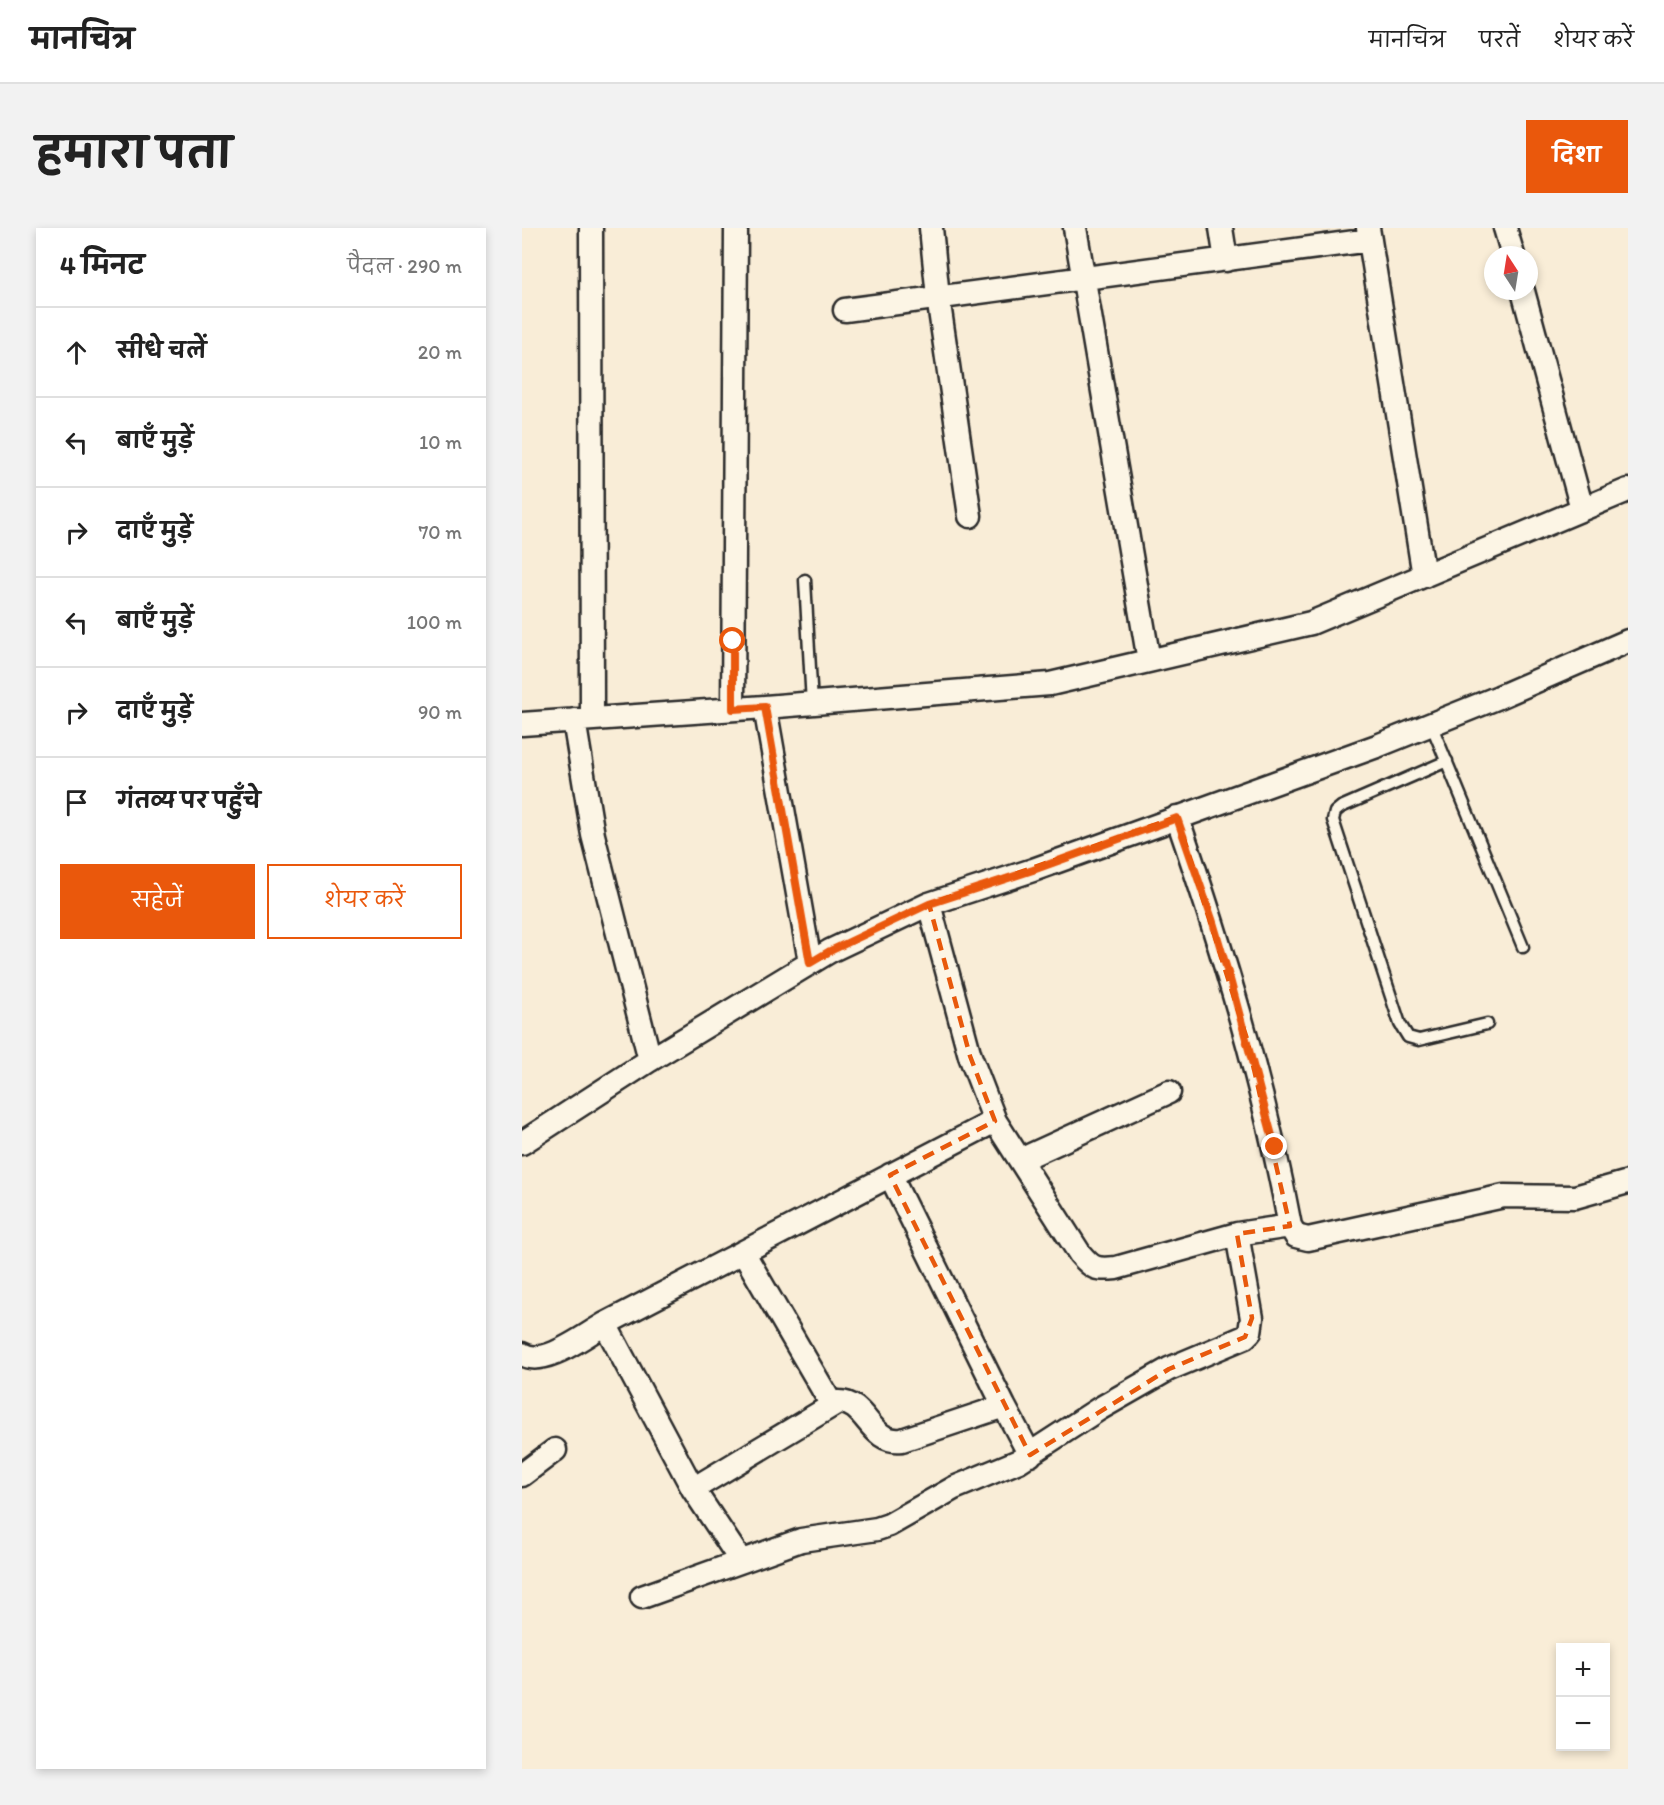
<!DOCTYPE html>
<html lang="hi">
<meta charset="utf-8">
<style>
body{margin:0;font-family:Itim,"Playpen Sans Deva",sans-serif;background:#f2f2f2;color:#222}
.controls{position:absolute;right:18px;bottom:18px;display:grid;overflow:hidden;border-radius:0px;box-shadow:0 3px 9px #0003}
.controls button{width:54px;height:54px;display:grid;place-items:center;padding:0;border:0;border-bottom:2px solid #e0e0e0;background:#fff;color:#222;font:30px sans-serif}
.compass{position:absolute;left:962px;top:18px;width:54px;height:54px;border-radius:50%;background:#fff;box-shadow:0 3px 9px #0003;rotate:348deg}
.stop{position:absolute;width:18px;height:18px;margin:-14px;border:4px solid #ea580c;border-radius:50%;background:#fff}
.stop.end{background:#ea580c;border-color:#fff;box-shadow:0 2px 6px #0008}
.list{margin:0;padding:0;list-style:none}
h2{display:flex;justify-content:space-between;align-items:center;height:78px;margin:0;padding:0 24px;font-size:26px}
h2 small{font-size:20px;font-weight:400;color:#767676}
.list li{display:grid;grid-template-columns:39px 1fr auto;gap:18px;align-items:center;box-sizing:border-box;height:90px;padding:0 24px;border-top:2px solid #e0e0e0}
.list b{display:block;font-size:22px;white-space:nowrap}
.list em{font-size:20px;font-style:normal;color:#767676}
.actions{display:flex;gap:12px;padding:18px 24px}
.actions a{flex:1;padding:14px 0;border:2px solid #ea580c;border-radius:0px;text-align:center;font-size:21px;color:#ea580c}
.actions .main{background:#ea580c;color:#fff}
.icon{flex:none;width:33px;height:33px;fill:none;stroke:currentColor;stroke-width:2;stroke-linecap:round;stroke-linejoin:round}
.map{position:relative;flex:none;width:1106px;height:1541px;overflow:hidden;border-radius:0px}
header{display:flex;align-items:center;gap:36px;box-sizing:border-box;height:84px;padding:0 30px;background:#fff;border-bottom:2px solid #e0e0e0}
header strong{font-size:28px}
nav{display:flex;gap:33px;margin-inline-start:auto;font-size:21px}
.intro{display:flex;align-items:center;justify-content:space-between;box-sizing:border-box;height:144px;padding:0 36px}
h1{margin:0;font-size:42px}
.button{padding:15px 27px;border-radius:0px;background:#ea580c;color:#fff;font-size:21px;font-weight:700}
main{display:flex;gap:36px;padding:0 36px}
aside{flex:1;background:#fff;border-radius:0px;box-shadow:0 3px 9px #0003}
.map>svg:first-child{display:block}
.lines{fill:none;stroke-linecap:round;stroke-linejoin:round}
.service-casing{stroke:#2b2b2b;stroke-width:15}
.minor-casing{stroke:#2b2b2b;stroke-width:27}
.service{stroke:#fcf5e5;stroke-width:10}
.minor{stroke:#fcf5e5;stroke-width:22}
.route{stroke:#ea580c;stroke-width:8}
.marked{fill:none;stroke:#e8590c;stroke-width:4.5;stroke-dasharray:12 8;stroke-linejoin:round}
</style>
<header>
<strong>मानचित्र</strong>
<nav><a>मानचित्र</a><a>परतें</a><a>शेयर करें</a></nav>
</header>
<div class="intro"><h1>हमारा पता</h1><a class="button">दिशा</a></div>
<main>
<aside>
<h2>4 मिनट<small>पैदल · 290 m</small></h2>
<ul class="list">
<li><svg class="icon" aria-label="ahead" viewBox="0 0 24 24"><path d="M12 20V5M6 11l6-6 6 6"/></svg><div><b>सीधे चलें</b></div><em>20 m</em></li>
<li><svg class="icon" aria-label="left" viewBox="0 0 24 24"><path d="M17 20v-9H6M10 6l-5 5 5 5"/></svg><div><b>बाएँ मुड़ें</b></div><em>10 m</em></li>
<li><svg class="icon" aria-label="right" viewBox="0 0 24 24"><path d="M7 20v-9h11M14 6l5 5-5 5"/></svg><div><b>दाएँ मुड़ें</b></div><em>70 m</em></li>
<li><svg class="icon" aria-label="left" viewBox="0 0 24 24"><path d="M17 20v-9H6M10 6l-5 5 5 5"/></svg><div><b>बाएँ मुड़ें</b></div><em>100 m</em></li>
<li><svg class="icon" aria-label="right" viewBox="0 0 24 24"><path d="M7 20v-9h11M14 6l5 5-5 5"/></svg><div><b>दाएँ मुड़ें</b></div><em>90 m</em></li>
<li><svg class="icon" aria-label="arrive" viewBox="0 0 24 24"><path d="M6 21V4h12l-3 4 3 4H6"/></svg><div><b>गंतव्य पर पहुँचे</b></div></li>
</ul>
<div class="actions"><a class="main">सहेजें</a><a>शेयर करें</a></div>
</aside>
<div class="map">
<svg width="1106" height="1541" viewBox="0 0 1106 1541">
<rect width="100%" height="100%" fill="#f9edd7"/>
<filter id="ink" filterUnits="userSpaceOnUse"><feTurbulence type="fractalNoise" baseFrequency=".0167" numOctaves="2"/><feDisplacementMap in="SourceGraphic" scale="12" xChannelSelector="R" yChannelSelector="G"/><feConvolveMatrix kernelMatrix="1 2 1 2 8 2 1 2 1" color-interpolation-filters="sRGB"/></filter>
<g filter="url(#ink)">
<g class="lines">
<defs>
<path id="service" d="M283,352L290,476
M909,496L1001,719
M925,533L819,579L813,584L811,592L878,796L886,809L897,812L965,796"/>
<path id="minor" d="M69,0L70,491
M409,0L416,69L448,288
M553,0L627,433
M699,0L704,32
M846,0L902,348
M983,0L991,27
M1001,63L1060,281
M323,82L848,12
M243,479L288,734
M211,481L214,1
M52,492L71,607L128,832
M0,496L243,479L528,456L789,395L1106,262
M655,589C701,723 742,858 768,998L774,1008L786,1011L982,968L1053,969L1106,954
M407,676L448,828L473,893L558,1026C571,1041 574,1042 594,1040L715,1006L768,998
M0,915L128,832L308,723L407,676L511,642L855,518L977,469L1106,413
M498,932L647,864
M368,947L482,1178L508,1227
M221,1024L310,1177
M83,1096L171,1261L219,1333
M0,1126C22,1140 63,1107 83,1096L473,893
M0,1247L33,1222
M171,1261L316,1174C345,1173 347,1216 380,1212L482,1178
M120,1369L279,1312L355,1301L367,1297L432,1260L497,1233L577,1181L647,1141L723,1109L728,1104L730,1090L715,1006"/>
</defs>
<use href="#service" class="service-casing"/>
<use href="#minor" class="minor-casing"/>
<use href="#service" class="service"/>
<use href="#minor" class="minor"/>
</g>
</g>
<g class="lines" filter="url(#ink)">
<path class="route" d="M211,413V481L243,479L288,735L308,723L407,676L511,642L655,590L690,691L709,755L753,919"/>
</g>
<path class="marked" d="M655,589L725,811L768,998L715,1006L730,1090L723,1109L647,1141L508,1227L368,947L473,893L448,828L407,676Z"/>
</svg>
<div class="controls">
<button>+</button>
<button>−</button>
</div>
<svg class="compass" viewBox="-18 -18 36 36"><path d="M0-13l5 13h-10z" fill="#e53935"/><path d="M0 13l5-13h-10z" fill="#767676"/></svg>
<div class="stop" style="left:211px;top:413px"></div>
<div class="stop end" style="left:753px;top:919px"></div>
</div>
</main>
